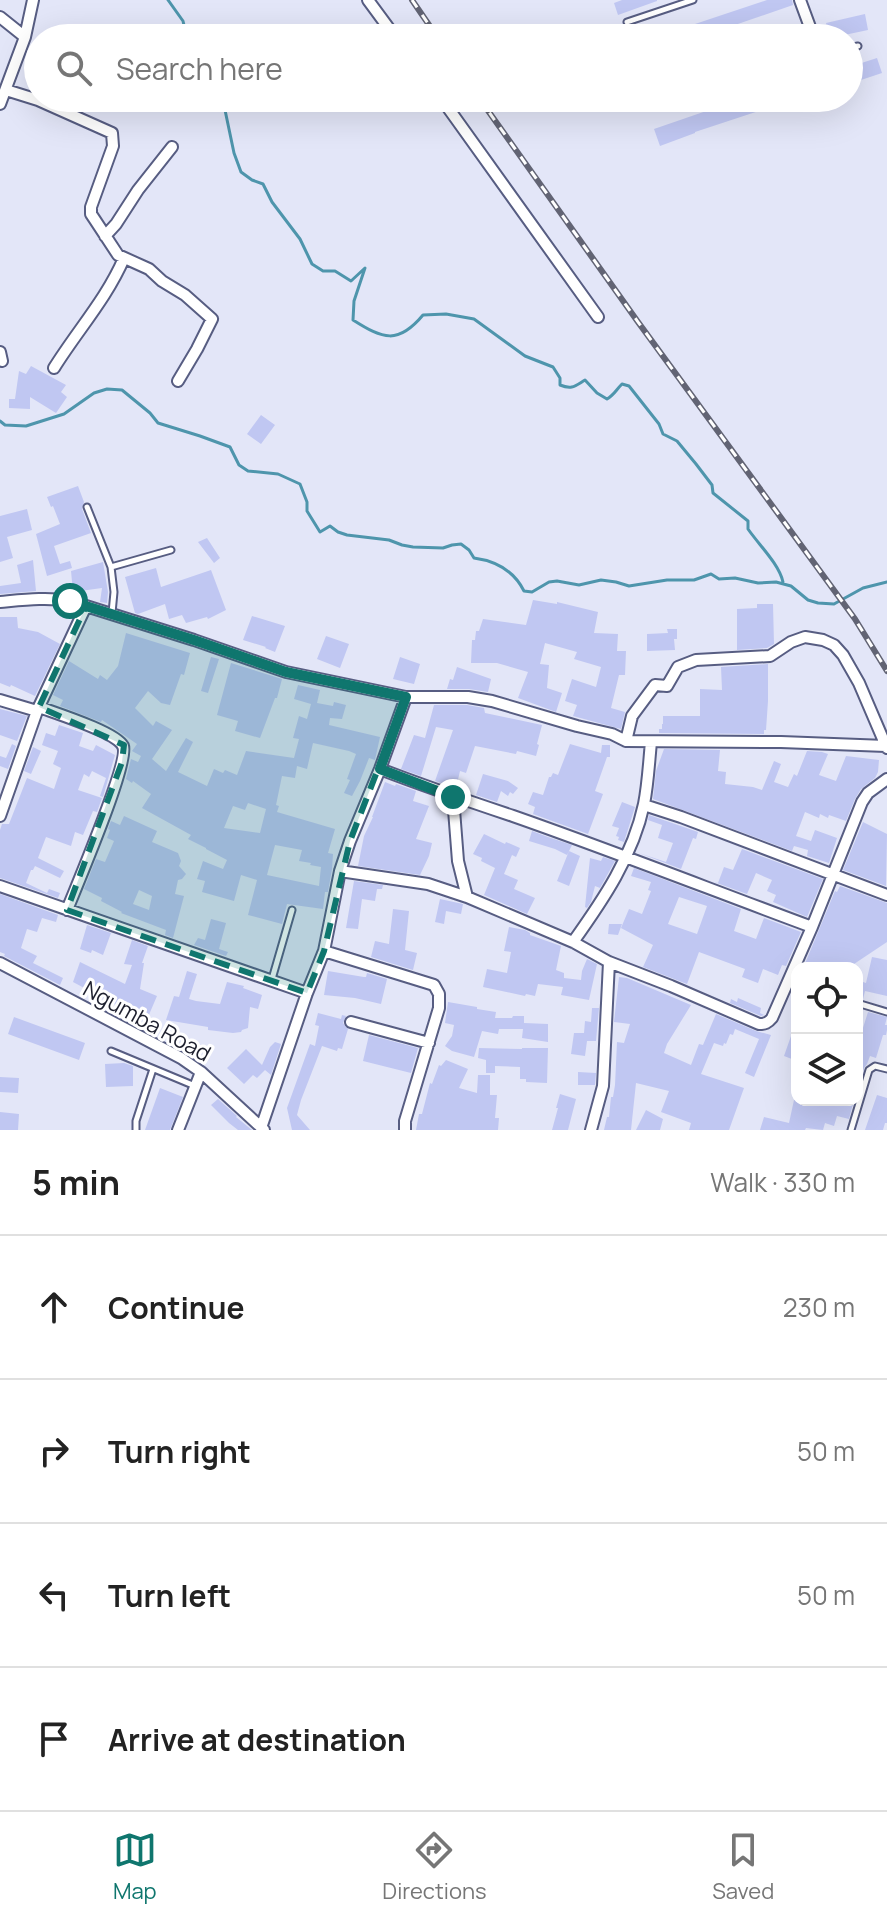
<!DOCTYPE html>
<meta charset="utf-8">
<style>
body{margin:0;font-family:Manrope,sans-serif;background:#f2f2f2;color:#222}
.controls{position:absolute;right:24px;bottom:24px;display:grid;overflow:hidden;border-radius:16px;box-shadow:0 8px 32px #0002}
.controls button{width:72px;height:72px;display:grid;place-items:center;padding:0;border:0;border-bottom:2px solid #e0e0e0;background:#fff;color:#222;font:40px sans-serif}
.stop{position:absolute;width:24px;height:24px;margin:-18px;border:6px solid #0f766e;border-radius:50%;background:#fff}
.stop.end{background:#0f766e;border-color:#fff;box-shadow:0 2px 8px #0008}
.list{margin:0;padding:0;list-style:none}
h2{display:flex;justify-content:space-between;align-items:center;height:104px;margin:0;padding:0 32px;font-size:34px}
h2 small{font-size:26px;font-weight:400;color:#767676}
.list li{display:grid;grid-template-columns:52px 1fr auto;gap:24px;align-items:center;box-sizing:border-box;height:144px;padding:0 32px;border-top:2px solid #e0e0e0}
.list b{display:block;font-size:30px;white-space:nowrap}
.list em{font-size:26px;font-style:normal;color:#767676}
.icon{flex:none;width:44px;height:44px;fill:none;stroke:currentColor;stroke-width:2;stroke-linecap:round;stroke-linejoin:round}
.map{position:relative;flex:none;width:887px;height:1130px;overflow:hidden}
.search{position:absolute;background:#fff;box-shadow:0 8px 32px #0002;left:24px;right:24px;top:24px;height:88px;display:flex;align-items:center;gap:20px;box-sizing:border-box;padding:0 28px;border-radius:44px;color:#767676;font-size:30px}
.sheet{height:680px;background:#fff}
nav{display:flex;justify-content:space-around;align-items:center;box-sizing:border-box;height:112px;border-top:2px solid #e0e0e0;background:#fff;font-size:22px;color:#767676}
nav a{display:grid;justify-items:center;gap:4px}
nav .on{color:#0f766e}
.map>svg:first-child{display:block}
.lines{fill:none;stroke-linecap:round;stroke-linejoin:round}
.stream{stroke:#4e95ac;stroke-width:3}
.building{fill:#c0c7f2;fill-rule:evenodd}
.service-casing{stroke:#575d82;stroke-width:9}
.minor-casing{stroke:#575d82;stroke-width:14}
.service{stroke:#fff;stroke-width:5}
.minor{stroke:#fff;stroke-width:10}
.rail-casing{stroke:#626474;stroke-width:6}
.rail{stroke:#fff;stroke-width:3;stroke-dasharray:9;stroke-linecap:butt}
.route{stroke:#0f766e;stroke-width:10}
.marked{fill:#0f766e;fill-opacity:0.2;stroke:#0f766e;stroke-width:6;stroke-dasharray:16 10;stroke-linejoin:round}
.labels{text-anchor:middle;stroke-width:6;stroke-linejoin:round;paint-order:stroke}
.street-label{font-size:22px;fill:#1d1f2e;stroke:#fff}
</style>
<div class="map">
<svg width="887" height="1130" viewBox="0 0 887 1130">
<rect width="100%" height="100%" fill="#e3e6f8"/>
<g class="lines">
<path class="stream" d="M168,0L183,21L187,38
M220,98L225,110L234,153L241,172L252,180L263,184L272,202L300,239L312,264L323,271H335L351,281L365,268L354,301L353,320C383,339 398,345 423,315L446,314L474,319L525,356L553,367L560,378V385C572,390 575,386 585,380L597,393L607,399C614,395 616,390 622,384L629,386L659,424L663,434L677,441L696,464L712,485L713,493L748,521V529C759,545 779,564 783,582
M0,421L5,425L26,426L64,414L94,393L107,389L122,390L150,413L158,423L200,436L230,447L239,465L248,471L278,474L300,484L307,502V511L320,532L330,526L338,532L347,535L389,540L402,545L413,547L443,548L452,545L461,544L469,550L474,558C496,561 514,571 524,591L532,592L549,582L557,581L579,585L601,580L616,582L629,586L667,580H694L711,574L719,579L735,578L758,583L776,582L791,586L808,600L818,603L834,604L863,588L887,582"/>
</g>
<path class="building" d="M622,0H657V1L618,15L614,3Z
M767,0H792L793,5L697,38H656V37Z
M865,14L868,30L830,38L826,23Z
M802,28L805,38H776V36Z
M877,58L882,73L849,84V67Z
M744,98H791L792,100L695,132V133L660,146L654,129Z
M31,366L66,385L61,392L67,397L56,413L30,397V409L9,408V399H15L19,371L26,374Z
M261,415L275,425L261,444L247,434Z
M78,486L84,502L82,509L91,533L54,546L60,564L70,561L72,568L47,576L36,534L60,524L53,506L51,507L47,497Z
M27,509L32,530L7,537L13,558L0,562V516Z
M207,538L220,558L214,563L198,542Z
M33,560L36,591L0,594V586L21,583L17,565Z
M103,562L108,592L107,603L100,602L102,588L73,592L71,571Z
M156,568L161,587L211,570L226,610L208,619L207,617L186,623L182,615L169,619L165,604L138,614L135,613L125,577Z
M533,600L557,604V602L598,612L594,633L618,634L617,651H626L625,675H619L611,708L625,712L621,729L573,716L577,705L565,701L572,679L596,687L601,667L574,659L577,652L545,643L540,664L549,665L547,688L562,693L556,712L518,698L528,672L497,663H471L472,640H475L476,631H479L483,619L526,625Z
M757,604H773L774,644L767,648L737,650V609L757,608Z
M252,616L285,626L275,652L265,648L266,647L243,640Z
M0,617H17L18,628L38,632L60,644L35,696L11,685L10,687L0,683Z
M667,629H677V639H674L675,650L647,651V634L668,633Z
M126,633L190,653L184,675L181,674L170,705L161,703L148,691L135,708L153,726L156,721L172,730L152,759L166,771L186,738L193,742L178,772L207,786L214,769L223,773L225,770L237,775L246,751L294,758L299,739L293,738L299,716L307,719L311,704L294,699L298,685L320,690L317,703L333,706L334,702L346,705L342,719L330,718L329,725L380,737L375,760L369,758L360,781L352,796L344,793L350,780L347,779L356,754L349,751L313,743L307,769L297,766L295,778L282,776L276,805L279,806L277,812L335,829L328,853L333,854L332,869L328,892H325L323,909L287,904L282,924L248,915L257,880L241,875L234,901L202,892L205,881L197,879L203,861L223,869L227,860L206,849V848L188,839L191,835L142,808L151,794L133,781L132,783L126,779L131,759L138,762L141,756L132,751L137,744L102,720L101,722L60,706L63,700L53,695L69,661L98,679L100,675L107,680L118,666ZM248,803L266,809L260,833L224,828L233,806L245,810ZM275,845L302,850L299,861L311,863L310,865L321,867L319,886L267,875Z
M326,636L349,644L340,668L317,659Z
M211,657L219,659L208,693L201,691Z
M400,657L420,664L414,684L393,679Z
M231,663L282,679L277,698H275L260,738L235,731L238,721L217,715Z
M768,664V701L766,730H764V734L659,733V729H662V724H663V716H700V689L722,690L721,667Z
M457,667L491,679L488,692L469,689H447L450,679L453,680Z
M434,705H467L484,708L485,713L542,725L537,744L539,745L536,756L517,751L516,754L475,746L466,773L460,771L456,788L435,781L453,730L436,727L421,776L401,769L414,735L425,738Z
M0,709L27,716L17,741L0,735Z
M59,725L83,733L79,746L93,751L96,745L115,755L103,797L100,796L106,778L92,771L89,777L84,774L78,790L102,798L97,812L93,811L83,835L75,832L71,846L46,837L38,858L64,871L60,878L35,866L33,870H31L26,883L47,893L49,889L60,893L58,898L0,878V830L2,824H9L27,778L54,789L61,768L53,764L58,751L42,745L46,733L55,736Z
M12,744L16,746L8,769L0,766V756L6,758Z
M570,744L601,753L602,745H610V757H607L595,791L603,794L588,834L533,814L535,807L528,804L533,792L543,795L549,777H551L553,773L558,775Z
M33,747L41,751L31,774L24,771Z
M664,749L720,750L718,771L726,772L725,784L753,787L762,790L774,761L781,764L774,782L788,787L794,774L797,776L807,751L822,752L828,754L819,775L836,781L846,756L879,760L878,772L875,778L861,789L855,799L846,821L829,815L828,818L820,814L819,818L805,812L796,836L811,841L815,830L837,838L829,863L807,856L808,850L794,846L792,851L653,799L656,771Z
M483,774L508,781L518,788L513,794L510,792L508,796L501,791L497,802L476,795Z
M385,782L395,786L396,784L416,791L413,801L429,806L416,839L432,843L429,856L420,875L358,866L364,836L373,817H372Z
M622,802L635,807L624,842L618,840L619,837L616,836L619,828L612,826Z
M649,815L698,832L696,839L693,838L681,869L639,853L666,862L673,843L658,838L662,825L648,820Z
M124,816L157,831L152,842L178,853L181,861L179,866L186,874L182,879L178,880L175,894L184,896L173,938L165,935L166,930L121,913L122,912L101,901L102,898L84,889L96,859L105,862L114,841L107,838L110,830L108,829L111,821L120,825ZM139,890L152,896L149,910L133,904Z
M863,822L887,834L886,886L843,870Z
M532,831L548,837L572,845L567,855L555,849L529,841Z
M484,834L505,844L506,842L520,848L516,857L512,855L504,874L518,880L514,889L535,898L527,914L484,895L495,868L481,861L482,858L473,854Z
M742,849L823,879L807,917L773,902L776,895L767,891L772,880L756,873L747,894L714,882L718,883L724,867L733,870Z
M569,851L580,856L569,886L557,881Z
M603,857L615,861L600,888L595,886L591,902L587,908L585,907L590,858L601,861Z
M634,868L741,909L734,931L756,939L764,918L801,932L786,966L782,965L778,975L763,969L758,983L742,977L745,969L699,952L687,984L643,967L653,945L621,928L629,909L642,914L651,891L648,890L651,882L631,876ZM679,897L707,906L697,934L668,924Z
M354,881L383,885L382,889H377L375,901L362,899L358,929L346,928Z
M840,886L887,903V942L848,968H809L804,966L835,891L837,892Z
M0,894L58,915L56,922L42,918L37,932L27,929L21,948L37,956L33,963L63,978L60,985L4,956L5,954L0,952Z
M440,899L463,904L461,914L446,911L444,924L435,922Z
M393,909L409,911L405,950L417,953L413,970L371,957L375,941L389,944Z
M211,919L226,923L219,949L228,952L226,956L194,945L198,938L205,940Z
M609,924H622L618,935L608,934Z
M87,925L111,933L103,955L92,950L91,953L80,949Z
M509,927L525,930L530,933V935L561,946L556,970L564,973V978L581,980L582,971L587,959L597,964L589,1000L561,995L563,987L538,984L535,996L526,994L525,996L483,987L487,969L507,973L511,952L504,951Z
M132,940L148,946L142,963H144L140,989L157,996L148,1017L118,1006L73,982L80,962L125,984L132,965L124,964Z
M872,957L887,960V996L865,991L863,999L857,998V980L866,983Z
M187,971L197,974L189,999L196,1001L220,1004L227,982L244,986L243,988L262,995L258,1009L250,1007L248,1028L242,1030L241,1032L233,1033L208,1030V1027L166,1020L174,996L179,997Z
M328,971L364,977H366L367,973L387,979L381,1004L355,998L324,995Z
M619,977L627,978L691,1005L667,1044L664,1053L691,1065L699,1044L703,1045L716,1014L756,1031L771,1035L754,1077L745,1073L759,1039L735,1029L733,1035L730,1034L726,1044L724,1043L723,1046L714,1043L701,1074L744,1088L729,1130H689L691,1123L661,1112L669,1091L636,1083L631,1130H604L607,1117H609L611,1097H613L615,1085L617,1042L624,1043L630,1024L614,1022Z
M738,998L761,1008L760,1013L764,1015L761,1016L730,1003L731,999L737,1002Z
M448,1002L477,1007V1009L496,1012L495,1018H512L513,1016H524V1023L548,1024V1042L522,1038L523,1029H499L498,1034L482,1031L474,1057L452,1051L445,1046L452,1036L454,1025L445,1023Z
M592,1008H599L596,1041H587L585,1056L571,1054L574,1033H584L585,1021L591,1022Z
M868,1012L887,1017L885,1025H887V1030L886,1035H883L876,1058L870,1056L867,1064L864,1068L857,1091V1030L862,1031Z
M318,1013L341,1019L342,1015L346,1016L343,1023L348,1029L342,1049L338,1048L337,1051L322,1046L301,1100L297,1115L310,1130H292L287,1108L310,1044L315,1046L319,1026L315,1025Z
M14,1017L85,1043L79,1060L8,1034Z
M369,1035L418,1048L411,1073L363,1061Z
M791,1036L797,1039V1061L784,1056Z
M275,1042L281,1044L271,1075L265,1070L257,1078L253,1075L244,1084L227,1068L246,1049L262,1065L270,1047Z
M479,1048L522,1049V1048H548L547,1083L526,1082V1079H520V1067L495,1066V1073H486V1060L478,1058Z
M446,1060L468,1069L459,1088L477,1093L478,1075H490V1095H497L495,1118H499L498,1130H416L419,1114H422L430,1083L432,1084L439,1065L441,1066Z
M124,1063L133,1066V1086L106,1087L105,1064Z
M578,1072L596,1073L595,1085H578Z
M0,1077L19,1078L18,1093L0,1092Z
M160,1088L183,1097L170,1130H145Z
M560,1094L576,1099L568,1130H552L558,1108H556Z
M877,1095L887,1098V1123H885L883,1130H865Z
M218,1099L237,1116L236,1117L252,1130H238L229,1123L211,1105Z
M794,1100H854L849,1119L837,1116L834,1126L825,1123L823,1130L806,1128L805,1130H760L764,1117L789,1123Z
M646,1110L663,1119L660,1130H636Z
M0,1112L19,1114L18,1130H0Z"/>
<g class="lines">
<defs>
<path id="service" d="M627,22L693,0
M849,48L858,46
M659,107L686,98
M87,507L111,567L114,592L112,613
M111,567L171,550
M272,979L292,910
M857,1003L887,1012
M111,1051L195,1086
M136,1130V1121L153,1069
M851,1130L869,1070L875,1066L887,1069"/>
<path id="minor" d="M368,0L396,38
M800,0L814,38
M0,17L25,37
M6,90L38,100L112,133L113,146L91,207V214L95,220L118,255L149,269L162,281L185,295L212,319L197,349L178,381
M441,98L598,317
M0,104L25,37L33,0
M105,236L116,224L138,190L172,147
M0,352L2,361
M54,368C77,331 107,298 124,258
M0,602C23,600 47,597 70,601L194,640L286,672L406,697H468L492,701L577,726L612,734L626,741L781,742L886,746L887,748
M0,700L37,711
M39,707C55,713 116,732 123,746C130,761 76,887 67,910
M626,741L632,716L655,685L667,686L678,667L696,660L770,656L791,642L805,637L823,640L834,645L843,655L859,683L886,746
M380,769C424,786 468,801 513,816C613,851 712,890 812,927
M453,797L458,861L467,897
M644,805L681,817L887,895
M0,816L37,711L86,606
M340,871L428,884L467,897L573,942L609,962L671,986L759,1024C765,1024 768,1023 772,1018L812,927L862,802L868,793L887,779
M0,886L307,993
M573,942C603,900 633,856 644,804C648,784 649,762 651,742
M324,951L434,985L439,994V1008L405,1121V1130
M0,963L181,1058L201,1072L264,1130
M351,1022L429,1043
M261,1128L307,993L324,951L340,871L350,841L380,769L406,697
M178,1130L201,1072
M591,1130L603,1086L609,962"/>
</defs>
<use href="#service" class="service-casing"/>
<use href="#minor" class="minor-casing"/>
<use href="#service" class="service"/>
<use href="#minor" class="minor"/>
<defs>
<path id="rail" d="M412,0L438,38
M479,98L638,322L855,619L887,671"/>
</defs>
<use href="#rail" class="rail-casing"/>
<use href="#rail" class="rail"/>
</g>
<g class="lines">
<path class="route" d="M70,601L194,640L286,672L406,697L380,769L453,797"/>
</g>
<path class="marked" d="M86,606L286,672L406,697L350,841L324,951L307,993L67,910L122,762L124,745L39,707Z"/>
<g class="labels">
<g class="street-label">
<text transform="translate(147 1021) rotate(29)" y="8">Ngumba Road</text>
</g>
</g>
</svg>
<div class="controls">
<button><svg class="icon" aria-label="locate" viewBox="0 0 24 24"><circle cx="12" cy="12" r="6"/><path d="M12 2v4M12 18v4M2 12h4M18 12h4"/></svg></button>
<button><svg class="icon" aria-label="layers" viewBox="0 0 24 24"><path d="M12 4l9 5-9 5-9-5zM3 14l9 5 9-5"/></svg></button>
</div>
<div class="stop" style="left:70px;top:601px"></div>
<div class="stop end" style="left:453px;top:797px"></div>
<div class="search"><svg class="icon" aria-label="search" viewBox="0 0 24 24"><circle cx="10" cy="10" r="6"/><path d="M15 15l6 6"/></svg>Search here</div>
</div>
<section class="sheet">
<h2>5 min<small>Walk · 330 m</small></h2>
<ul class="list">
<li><svg class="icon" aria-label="ahead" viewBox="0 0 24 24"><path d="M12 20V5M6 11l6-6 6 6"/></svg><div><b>Continue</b></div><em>230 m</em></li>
<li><svg class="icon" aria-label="right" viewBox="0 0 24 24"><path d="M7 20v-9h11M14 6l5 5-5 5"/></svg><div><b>Turn right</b></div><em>50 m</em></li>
<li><svg class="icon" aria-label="left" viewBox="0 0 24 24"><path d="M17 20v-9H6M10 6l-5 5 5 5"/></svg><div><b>Turn left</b></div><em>50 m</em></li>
<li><svg class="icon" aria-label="arrive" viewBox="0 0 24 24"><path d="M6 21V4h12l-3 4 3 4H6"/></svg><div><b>Arrive at destination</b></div></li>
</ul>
</section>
<nav>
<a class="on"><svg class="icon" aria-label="map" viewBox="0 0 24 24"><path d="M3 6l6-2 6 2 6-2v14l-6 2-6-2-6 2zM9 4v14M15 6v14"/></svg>Map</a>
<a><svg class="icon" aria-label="directions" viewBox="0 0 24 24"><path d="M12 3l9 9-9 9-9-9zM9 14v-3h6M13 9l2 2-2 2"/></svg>Directions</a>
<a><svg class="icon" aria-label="saved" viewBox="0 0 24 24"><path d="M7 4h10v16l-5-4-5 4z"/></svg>Saved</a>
</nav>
